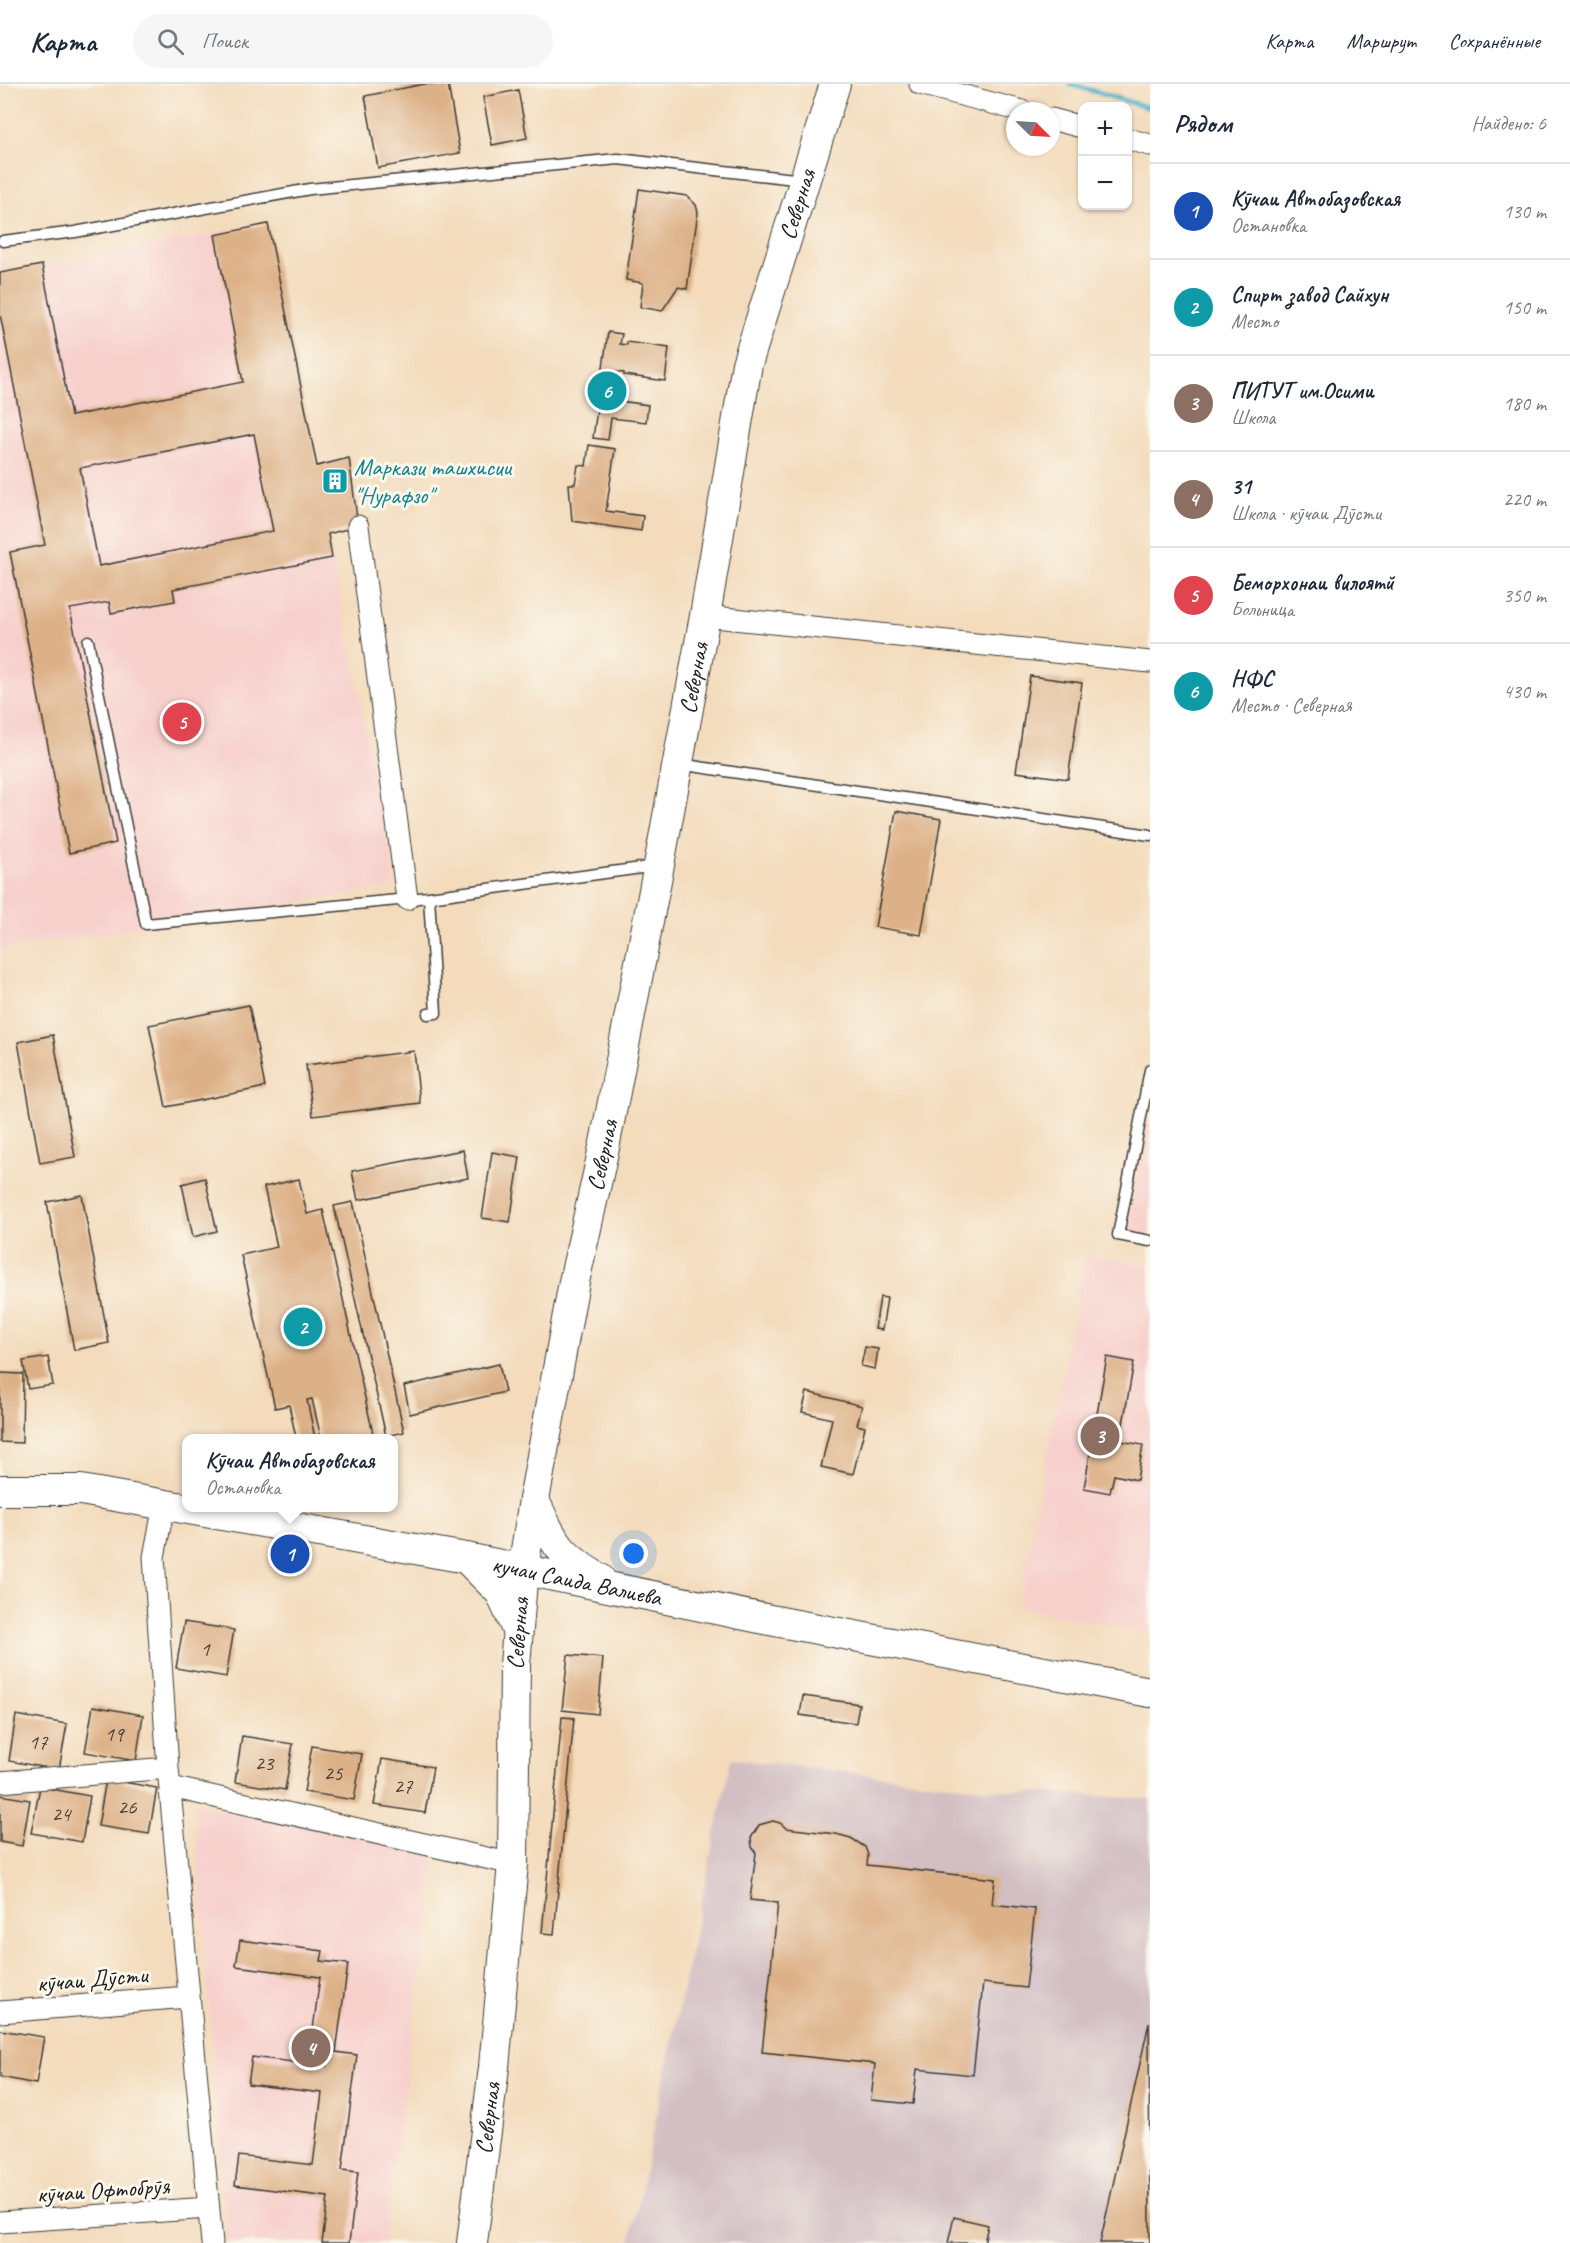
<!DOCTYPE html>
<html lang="ru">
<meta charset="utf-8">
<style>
body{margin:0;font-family:Caveat,sans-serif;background:#f6f6f7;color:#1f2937}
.controls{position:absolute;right:18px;top:18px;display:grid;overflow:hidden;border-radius:12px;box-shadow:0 2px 4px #0004}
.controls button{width:54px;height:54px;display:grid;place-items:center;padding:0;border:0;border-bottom:2px solid #e0e1e3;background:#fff;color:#1f2937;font:30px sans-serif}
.compass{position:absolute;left:1006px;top:18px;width:54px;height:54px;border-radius:50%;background:#fff;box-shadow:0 2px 4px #0004;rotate:114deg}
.you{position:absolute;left:634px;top:1470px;width:21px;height:21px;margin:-15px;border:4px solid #fff;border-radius:50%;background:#1a73e8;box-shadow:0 0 0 9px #1a73e833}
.badge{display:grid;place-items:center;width:39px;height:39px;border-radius:50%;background:#b5179e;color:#fff;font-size:20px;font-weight:700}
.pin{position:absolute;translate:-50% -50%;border:3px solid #fff;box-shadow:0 2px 6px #0006}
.popup{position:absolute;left:182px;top:1350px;width:216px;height:78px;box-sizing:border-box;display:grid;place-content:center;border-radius:12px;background:#fff;filter:drop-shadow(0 2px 4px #0005);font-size:20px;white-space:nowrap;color:#747a83}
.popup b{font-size:22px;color:#1f2937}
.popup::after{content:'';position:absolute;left:50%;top:100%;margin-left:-12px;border:12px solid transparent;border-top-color:#fff}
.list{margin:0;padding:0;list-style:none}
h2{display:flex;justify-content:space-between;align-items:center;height:78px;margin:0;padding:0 24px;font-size:26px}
h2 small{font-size:20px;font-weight:400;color:#747a83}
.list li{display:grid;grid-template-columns:39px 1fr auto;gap:18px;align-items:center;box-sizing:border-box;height:96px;padding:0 24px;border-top:2px solid #e0e1e3}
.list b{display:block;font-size:22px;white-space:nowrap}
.list p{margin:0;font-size:20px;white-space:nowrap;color:#747a83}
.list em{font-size:20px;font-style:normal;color:#747a83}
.icon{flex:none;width:33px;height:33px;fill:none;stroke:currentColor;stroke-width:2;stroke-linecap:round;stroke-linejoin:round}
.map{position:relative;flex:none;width:1150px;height:2159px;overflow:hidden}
header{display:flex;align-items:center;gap:36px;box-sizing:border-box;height:84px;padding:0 30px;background:#fff;border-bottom:2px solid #e0e1e3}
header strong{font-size:28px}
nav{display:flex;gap:33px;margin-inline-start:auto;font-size:21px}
.search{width:420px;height:54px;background:#f6f6f7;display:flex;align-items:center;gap:15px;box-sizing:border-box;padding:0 21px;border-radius:33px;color:#747a83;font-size:22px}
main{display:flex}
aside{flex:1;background:#fff}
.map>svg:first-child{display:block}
.built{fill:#f7d0cc}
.industrial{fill:#d2bec3}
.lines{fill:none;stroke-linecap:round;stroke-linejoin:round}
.stream{stroke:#4ab1c9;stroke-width:5}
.building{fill:#ddb187;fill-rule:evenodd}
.lane-casing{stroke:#3c3934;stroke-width:13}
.street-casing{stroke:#3c3934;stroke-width:23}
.secondary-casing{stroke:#3c3934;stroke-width:32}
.lane{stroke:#fff;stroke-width:10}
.street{stroke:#fff;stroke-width:21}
.secondary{stroke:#fff;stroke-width:30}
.labels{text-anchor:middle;stroke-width:6;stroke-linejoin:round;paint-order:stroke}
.number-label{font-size:21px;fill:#4c4137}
.street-label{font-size:24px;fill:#1c1c1c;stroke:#fbf7ec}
.culture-label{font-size:24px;fill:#0d838f;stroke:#fbf7ec;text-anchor:start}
</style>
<header>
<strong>Карта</strong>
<div class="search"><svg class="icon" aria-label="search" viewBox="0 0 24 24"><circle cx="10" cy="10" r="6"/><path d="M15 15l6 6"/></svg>Поиск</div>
<nav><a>Карта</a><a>Маршрут</a><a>Сохранённые</a></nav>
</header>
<main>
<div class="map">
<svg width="1150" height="2159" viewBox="0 0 1150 2159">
<rect width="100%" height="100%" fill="#fbf7ec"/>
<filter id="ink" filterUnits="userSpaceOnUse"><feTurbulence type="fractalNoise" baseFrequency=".0167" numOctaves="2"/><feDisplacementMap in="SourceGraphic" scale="12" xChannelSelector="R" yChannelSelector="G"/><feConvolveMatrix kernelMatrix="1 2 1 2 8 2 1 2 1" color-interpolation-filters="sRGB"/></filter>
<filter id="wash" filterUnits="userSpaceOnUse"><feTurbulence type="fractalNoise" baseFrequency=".008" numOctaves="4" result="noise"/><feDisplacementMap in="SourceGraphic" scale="24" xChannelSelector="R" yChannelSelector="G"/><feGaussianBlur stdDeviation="1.35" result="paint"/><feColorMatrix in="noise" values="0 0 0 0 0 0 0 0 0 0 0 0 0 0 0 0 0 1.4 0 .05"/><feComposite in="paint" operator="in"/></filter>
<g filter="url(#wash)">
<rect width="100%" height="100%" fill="#f3dbbc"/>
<path class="built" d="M268,140L316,381L349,374L352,412L328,450L396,802L0,866V167L5,188Z
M1150,1024V1151L1125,1146Z
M1085,1170L1150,1182V1549L1018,1523Z
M194,1720L436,1770L384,2159H227Z"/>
<path class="industrial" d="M731,1675L999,1706L1150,1715V2159H630Z"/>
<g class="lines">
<path class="stream" d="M1070,0L1150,24"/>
</g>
<g id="blocks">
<path class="building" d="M424,0H448L460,69L378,84L365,12Z
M518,6L527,54L492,61L483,13Z
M639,105L687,112L696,121L698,128L687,205L678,203L662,227L640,223L643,199L626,196Z
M268,140L317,382L349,374L358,442L328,450L332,474L173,505L175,517L111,529L109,518L70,525L116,759L69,769L10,468L45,461L0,230V189L42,181L71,332L243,298L215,151ZM254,350L273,447L99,482L80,384Z
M608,248L622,250L620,260L627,261V258L669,264L665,297L624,291V289L617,288L613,316L648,321L646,338L611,334L608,356L593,354Z
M589,361L615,365L606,427L643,432L641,447L572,437L569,400H575L578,381L586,382Z
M1030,592L1082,599L1068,695L1016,688Z
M896,727L941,735L921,851L875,843Z
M249,921L265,1003L166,1023L149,941Z
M53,951L75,1073L40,1079L18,958Z
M414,967L420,1019L313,1032L306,981Z
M463,1066L468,1094L358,1116L352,1087Z
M492,1068L520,1073L510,1138L482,1134Z
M205,1094L217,1147L193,1153L182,1100Z
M299,1095L307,1130L323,1126L374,1354H321L312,1315L307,1316L315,1354H296L289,1321L275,1324L241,1171L277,1163L264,1103Z
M82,1111L109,1259L74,1266L47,1118Z
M353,1118L404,1348L386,1352L334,1122Z
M880,1213L887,1214L882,1246L875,1245Z
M865,1263L878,1265L875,1285L861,1282Z
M48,1273L53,1301L28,1305L23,1277Z
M1107,1273L1134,1278L1120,1357L1143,1361L1137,1396L1114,1391L1110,1409L1084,1404Z
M499,1280L505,1308L410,1330L404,1302Z
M0,1289L23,1290L22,1359L0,1358Z
M807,1308L862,1322L857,1341L865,1343L853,1390L821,1383L832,1335L802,1328Z
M184,1538L234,1546L226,1593L176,1584Z
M568,1571L603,1574L598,1630L562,1626Z
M803,1612L859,1620L856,1639L800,1631Z
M93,1622L143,1631L136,1677L85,1668Z
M16,1631L67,1640L59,1686L9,1677Z
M562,1633L574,1634L554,1850L542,1849Z
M242,1652L293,1660L285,1706L235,1698Z
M312,1662L362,1670L354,1716L304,1708Z
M382,1675L433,1683L425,1729L374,1721Z
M106,1695L157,1704L149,1750L98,1742Z
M40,1703L90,1712L82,1758L31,1749Z
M0,1711L30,1716L22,1762L0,1758Z
M773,1737L780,1739L786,1744L836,1750L851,1754L865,1763L868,1771L867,1781L995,1795L992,1820L1035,1825L1026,1904L983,1899L973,1991L917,1985L913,2020L871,2016L875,1980L762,1968L778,1819L750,1816L756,1769L752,1763L751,1754L759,1741Z
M240,1856L323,1867L321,1877L348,1880L336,1968L357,1971L342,2086L358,2088L349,2159H322L328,2113L235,2101L239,2072L313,2081L322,2009L248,2000L252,1973L326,1982L327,1970L310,1968L320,1893L236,1882Z
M1149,1939L1150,2159H1100Z
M0,1946L44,1953L36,2000L0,1993Z
M954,2133L988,2141L984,2159H948Z"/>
</g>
</g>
<g filter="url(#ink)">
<use href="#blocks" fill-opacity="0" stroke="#3c3934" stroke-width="1.5"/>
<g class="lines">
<defs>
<path id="lane" d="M3,157L75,148L310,105L618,75L803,96
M88,557L146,840L429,813L656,782
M679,680L1150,751
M428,930L436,929L429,813
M1150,986L1118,1151L1150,1157"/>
<path id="street" d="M920,0L1022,27
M1051,35L1082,43
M1128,55L1150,61
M358,442L407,815
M705,532L1150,578
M164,1421L154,1473L168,1684L212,2159
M0,1698L168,1684
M171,1703L513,1780
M0,1928L188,1913
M0,2138L209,2124"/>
<g id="secondary">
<path id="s1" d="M0,1406H81L466,1474L770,1536L1150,1608"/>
<path d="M534,1416C554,1459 558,1470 600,1495"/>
<path d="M466,1474L501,1509L517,1546"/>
<path id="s2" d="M472,2159L494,1983L513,1780L515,1581L523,1485L534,1416L574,1198L605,1059L659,781L705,532L747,280L835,0"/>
</g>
</defs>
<use href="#lane" class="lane-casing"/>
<use href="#street" class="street-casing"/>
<use href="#secondary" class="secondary-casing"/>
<use href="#lane" class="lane"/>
<use href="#street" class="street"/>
<use href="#secondary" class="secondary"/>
</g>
</g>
<defs>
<symbol id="building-square" viewBox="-11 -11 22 22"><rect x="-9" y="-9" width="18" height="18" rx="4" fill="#0f9aa8" stroke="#fbf7ec"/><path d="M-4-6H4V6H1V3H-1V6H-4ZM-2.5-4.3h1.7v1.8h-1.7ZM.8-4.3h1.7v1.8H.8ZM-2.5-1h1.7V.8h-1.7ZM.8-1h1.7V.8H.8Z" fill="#fff"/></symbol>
</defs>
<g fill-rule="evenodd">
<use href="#building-square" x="320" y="382" width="30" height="30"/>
</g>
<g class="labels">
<g class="number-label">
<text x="205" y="1572">1</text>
<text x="114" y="1657">19</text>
<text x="38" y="1665">17</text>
<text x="264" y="1686">23</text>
<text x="333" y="1696">25</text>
<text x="403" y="1709">27</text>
<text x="127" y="1730">26</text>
<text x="61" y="1737">24</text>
</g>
<g class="street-label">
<text dy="8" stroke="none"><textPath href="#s2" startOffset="2070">Северная</textPath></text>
<text dy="8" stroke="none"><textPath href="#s2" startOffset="1584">Северная</textPath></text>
<text dy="8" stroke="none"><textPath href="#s2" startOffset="1098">Северная</textPath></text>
<text dy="8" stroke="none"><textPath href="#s1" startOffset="585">кучаи Саида Валиева</textPath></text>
<text dy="8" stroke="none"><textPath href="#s2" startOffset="612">Северная</textPath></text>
<text transform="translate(92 1895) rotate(-5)" y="8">кӯчаи Дӯсти</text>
<text dy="8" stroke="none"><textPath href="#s2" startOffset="126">Северная</textPath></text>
<text transform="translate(103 2106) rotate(-4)" y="8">кӯчаи Офтобрӯя</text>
</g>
<g class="culture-label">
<text x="354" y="391">Маркази ташхисии<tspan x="354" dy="28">"Нурафзо"</tspan></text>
</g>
</g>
</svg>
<div class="controls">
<button>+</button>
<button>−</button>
</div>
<svg class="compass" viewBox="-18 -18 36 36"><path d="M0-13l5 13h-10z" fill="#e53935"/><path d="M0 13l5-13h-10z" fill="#747a83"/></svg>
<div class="you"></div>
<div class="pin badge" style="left:290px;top:1470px;background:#1a4fb4">1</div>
<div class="popup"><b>Кӯчаи Автобазовская</b>Остановка</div>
<div class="pin badge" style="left:303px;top:1243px;background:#0f9aa8">2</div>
<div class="pin badge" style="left:1100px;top:1352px;background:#8d6e63">3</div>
<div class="pin badge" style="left:311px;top:1964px;background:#8d6e63">4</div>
<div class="pin badge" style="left:182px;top:638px;background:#e0444e">5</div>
<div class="pin badge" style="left:607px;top:307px;background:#0f9aa8">6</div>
</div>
<aside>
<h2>Рядом<small>Найдено: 6</small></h2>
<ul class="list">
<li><span class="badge" style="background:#1a4fb4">1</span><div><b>Кӯчаи Автобазовская</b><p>Остановка</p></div><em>130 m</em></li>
<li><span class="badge" style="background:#0f9aa8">2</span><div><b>Спирт завод Сайхун</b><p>Место</p></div><em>150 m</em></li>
<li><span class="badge" style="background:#8d6e63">3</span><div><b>ПИТУТ им.Осими</b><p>Школа</p></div><em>180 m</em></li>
<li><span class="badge" style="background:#8d6e63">4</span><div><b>31</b><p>Школа · кӯчаи Дӯсти</p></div><em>220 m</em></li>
<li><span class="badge" style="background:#e0444e">5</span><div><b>Беморхонаи вилоятй</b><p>Больница</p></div><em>350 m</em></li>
<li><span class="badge" style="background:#0f9aa8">6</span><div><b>НФС</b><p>Место · Северная</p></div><em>430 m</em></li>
</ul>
</aside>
</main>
